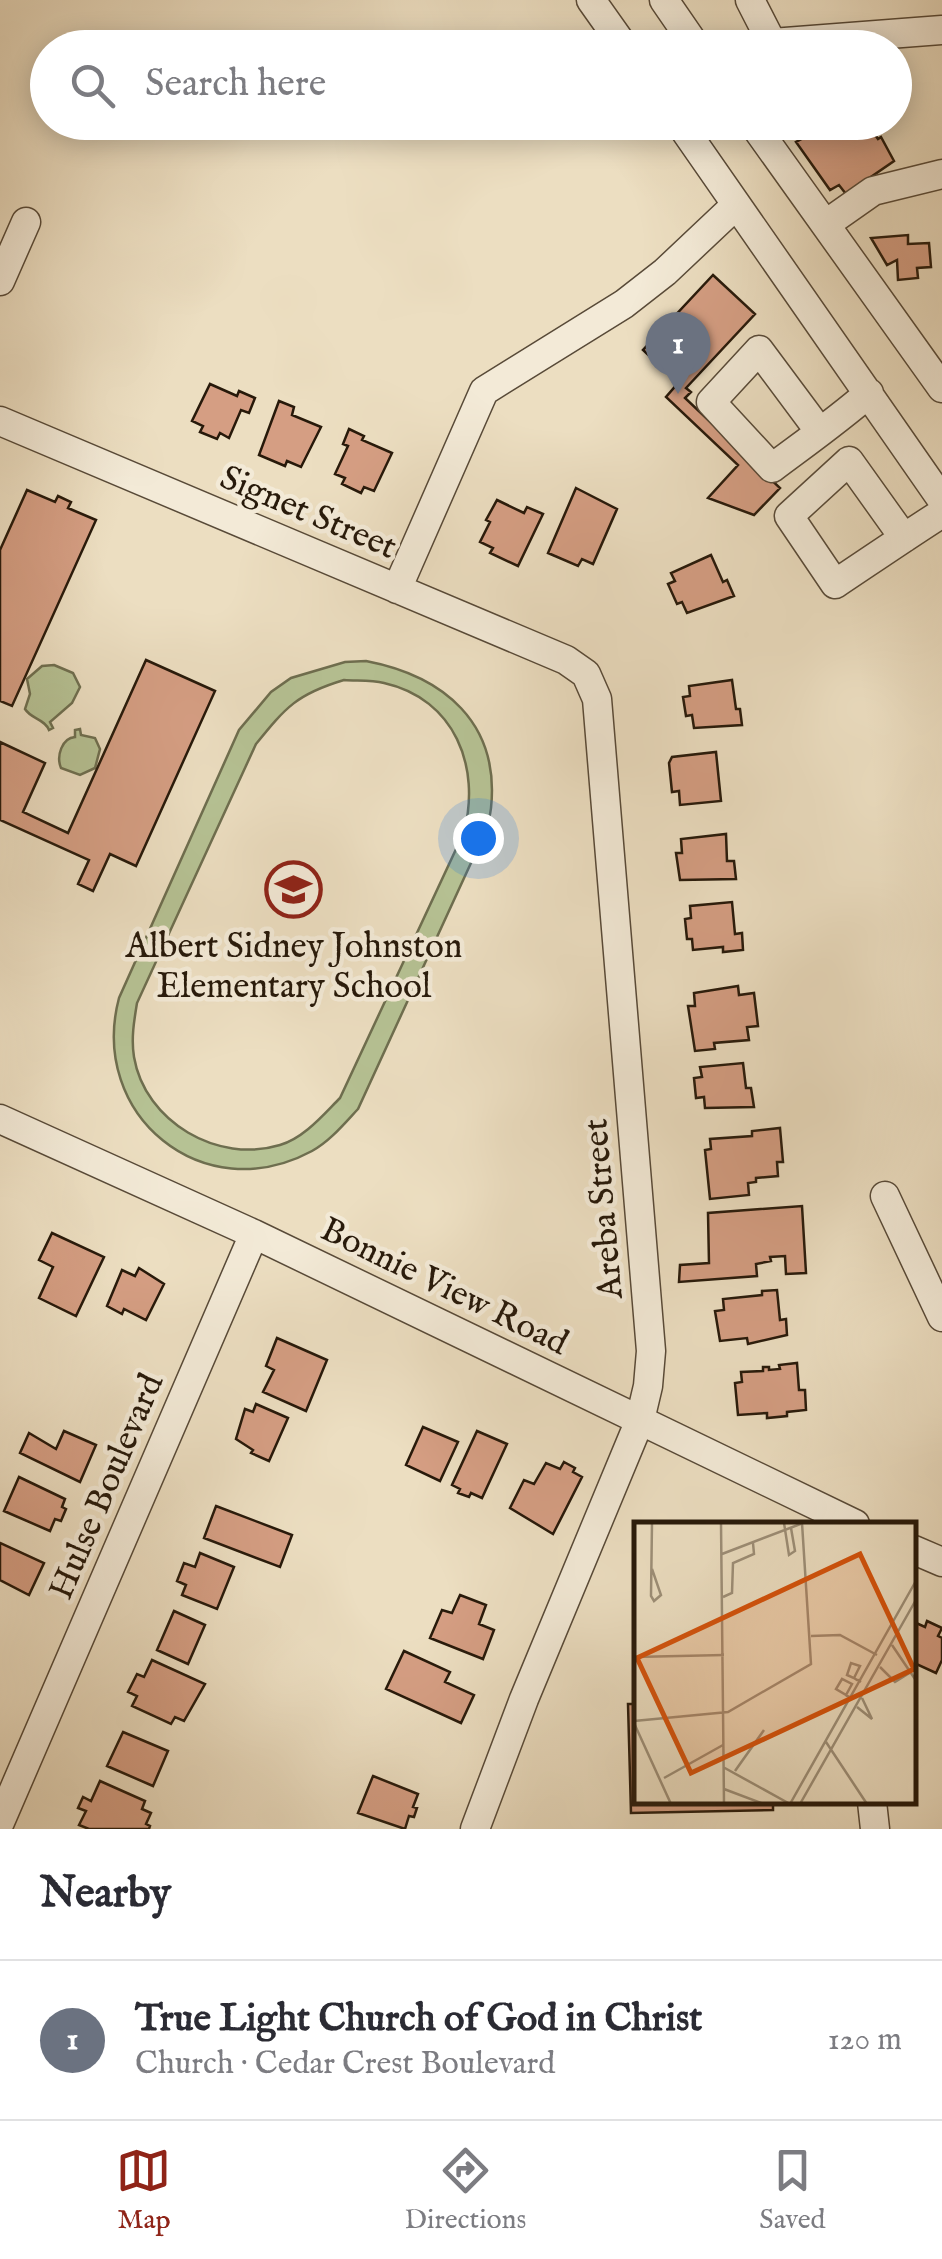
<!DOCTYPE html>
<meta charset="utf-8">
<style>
body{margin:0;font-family:"IM FELL English",serif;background:#f7f7f7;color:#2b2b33}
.you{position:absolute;left:478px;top:838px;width:35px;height:35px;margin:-25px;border:8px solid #fff;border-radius:50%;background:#1a73e8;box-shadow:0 0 0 15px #1a73e833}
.badge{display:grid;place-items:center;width:65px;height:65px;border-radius:50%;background:#8f2418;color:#fff;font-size:32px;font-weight:700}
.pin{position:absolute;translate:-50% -82px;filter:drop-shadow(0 2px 5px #0008)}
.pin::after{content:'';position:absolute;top:52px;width:35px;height:30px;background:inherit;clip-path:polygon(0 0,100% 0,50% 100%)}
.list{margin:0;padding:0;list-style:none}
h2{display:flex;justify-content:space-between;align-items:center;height:130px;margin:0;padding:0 40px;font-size:42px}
h2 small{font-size:32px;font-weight:400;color:#7c7c81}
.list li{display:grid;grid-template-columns:65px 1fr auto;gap:30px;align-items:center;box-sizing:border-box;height:160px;padding:0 40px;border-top:2px solid #e1e1e2}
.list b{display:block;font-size:38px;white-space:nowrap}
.list p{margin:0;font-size:32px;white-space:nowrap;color:#7c7c81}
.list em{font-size:32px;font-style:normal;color:#7c7c81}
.icon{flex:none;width:55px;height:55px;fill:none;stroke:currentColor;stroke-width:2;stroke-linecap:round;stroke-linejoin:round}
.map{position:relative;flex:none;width:942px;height:1829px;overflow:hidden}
.search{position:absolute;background:#fff;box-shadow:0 5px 25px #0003;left:30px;right:30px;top:30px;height:110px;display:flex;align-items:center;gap:25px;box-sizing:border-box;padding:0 35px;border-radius:55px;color:#7c7c81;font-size:38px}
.sheet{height:290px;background:#fff}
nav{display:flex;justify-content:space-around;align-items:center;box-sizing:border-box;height:140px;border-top:2px solid #e1e1e2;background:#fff;font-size:28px;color:#7c7c81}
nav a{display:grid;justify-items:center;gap:5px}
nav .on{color:#8f2418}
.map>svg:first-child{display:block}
.green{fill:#b6c294;stroke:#6e6e4f;stroke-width:2.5;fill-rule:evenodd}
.building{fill:#d59e83;stroke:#27190a;stroke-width:2.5}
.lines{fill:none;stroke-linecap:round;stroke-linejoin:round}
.minor-casing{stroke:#584a38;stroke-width:31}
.minor{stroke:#f3ead7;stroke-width:28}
.labels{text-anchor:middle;stroke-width:9;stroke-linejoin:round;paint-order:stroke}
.street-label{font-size:35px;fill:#27190a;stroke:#f3ead7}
.poi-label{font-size:35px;fill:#27190a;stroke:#f3ead7}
.inset-road{fill:none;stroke:#9d8f78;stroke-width:2.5}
.view{fill:#d5530c;fill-opacity:0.15;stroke:#d5530c;stroke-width:5}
.inset-edge{fill:none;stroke:#27190a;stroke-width:5}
</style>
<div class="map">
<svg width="942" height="1829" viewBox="0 0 942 1829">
<rect width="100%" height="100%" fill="#ecdec1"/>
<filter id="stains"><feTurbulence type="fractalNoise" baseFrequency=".002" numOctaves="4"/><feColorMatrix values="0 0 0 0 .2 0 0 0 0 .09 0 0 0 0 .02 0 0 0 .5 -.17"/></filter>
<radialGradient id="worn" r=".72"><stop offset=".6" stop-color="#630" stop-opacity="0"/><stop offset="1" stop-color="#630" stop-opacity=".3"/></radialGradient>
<path class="green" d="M366,661C444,676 500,723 491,808C490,823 481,839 476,852L358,1109C344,1124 330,1141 312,1151C203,1210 88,1115 119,998L239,730L271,692L291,678L345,662ZM344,680C357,681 371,680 384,683C455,699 481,767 464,832L340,1098C323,1115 304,1138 280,1145C218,1164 145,1122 134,1057C131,1039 134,1021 137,1003L256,744C286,707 297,694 344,680Z
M54,665L73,673L80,687L72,703L50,722L53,728L49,730C45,719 31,719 25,709L30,694L27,679L42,666Z
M80,729L81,735L95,738L100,749L95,768L80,775L61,768C56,756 62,738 75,737V730Z"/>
<path class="building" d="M797,122H866L878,139L881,137L894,161L846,194L839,185L830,190L796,142L807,136Z
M908,235V244L929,243L931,267L917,268L918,278L898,280L897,260L887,265L871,238Z
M713,275L755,314L686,388L691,392L685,398L780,488L754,515L708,498L738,465L666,397L678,383L643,350Z
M210,384L237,396L239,391L255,398L249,413L241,410L229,438L220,433L217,439L200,432L203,426L192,421Z
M279,401L294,407L292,415L321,427L301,467L287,461L285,466L259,455Z
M349,429L364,436L362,440L392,453L374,491L364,487L361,493L342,484L345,478L335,474L348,446L343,444Z
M576,488L617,509L593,564L582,559L578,566L548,553Z
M27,490L55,502L58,496L71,502L68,508L96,520L12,706L0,701V550Z
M497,500L524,513L527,507L543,514L518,566L490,553L493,548L480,542L490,522L486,520Z
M711,555L723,582L727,580L734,596L687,613L682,602L677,604L668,584L675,581L671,573Z
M146,660L215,691L136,866L110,854L93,891L78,884L89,860L0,820V742L45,763L23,812L68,833Z
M732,680L736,709H740L742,725L694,728L692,715L686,716L683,697L690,696L689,686Z
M716,752L721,801L680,805L679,791L672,792L669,763L672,757Z
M726,834L727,861H734L736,879L680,880L676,853H682L681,839Z
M732,902L735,934L742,933L743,950L723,952V947L693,950L692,939H687L685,919L691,918L690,906Z
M738,986L739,995L754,993L758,1026L747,1027L749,1040L714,1043L715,1049L695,1051L688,1006H695L694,993Z
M743,1063L746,1088H751L754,1107L705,1108L704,1097L696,1098L694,1078L702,1077L700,1067Z
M780,1128L783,1162H777L778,1176L756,1178V1182L748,1183L749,1195L710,1199L705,1150L711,1149L710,1139L752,1136V1131Z
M802,1206L806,1273L786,1274L785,1256L770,1257L771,1261L756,1264L757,1276L679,1282L680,1265L709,1263L708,1213Z
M52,1233L104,1257L76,1316L39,1298L53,1267L39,1260Z
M139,1268L164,1284L146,1320L124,1309L122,1314L107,1306L122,1270L135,1276Z
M777,1290L780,1320L786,1319L787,1335L748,1344L747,1338L720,1341L715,1311L724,1310L723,1299L762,1295V1291Z
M277,1338L327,1360L306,1411L263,1392L274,1370L266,1366Z
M797,1363L799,1390H805L806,1410L787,1412V1416L767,1418V1413L738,1415L735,1383L742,1382L741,1372L763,1371V1367H769V1370L780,1369L779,1365Z
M256,1404L288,1418L269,1461L251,1453L253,1450L236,1439L245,1409L253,1412Z
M423,1427L458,1442L440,1481L406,1465Z
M64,1431L96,1445L80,1482L20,1453L29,1433L56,1449Z
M477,1431L507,1444L482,1498L471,1493L469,1497L458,1493L460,1489L452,1485Z
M564,1462L575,1468L573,1472L582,1477L553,1534L510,1508L524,1480L534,1484L546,1463L560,1469Z
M19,1477L65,1499L62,1507L66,1509L61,1521L55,1519L50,1531L4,1511Z
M216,1506L292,1535L280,1567L204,1538Z
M0,1543L44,1563L29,1595L0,1580Z
M200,1553L234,1567L217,1609L182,1595L186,1585L177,1581L184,1563L195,1567Z
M460,1595L486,1605L479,1624L494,1630L483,1659L430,1638L442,1610L452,1613Z
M174,1611L205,1625L188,1664L157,1650Z
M927,1621L942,1628L938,1636L942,1638V1660L936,1673L914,1663V1622L925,1627Z
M404,1651L450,1672L445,1682L474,1695L461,1723L386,1689Z
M152,1660L205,1684L184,1721L175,1717L171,1724L132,1706L137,1696L128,1692L137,1674L144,1677Z
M628,1704H637V1802H773V1810L631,1813Z
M123,1732L168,1751L153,1786L107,1766Z
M373,1776L418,1794L413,1807L417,1808L414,1817L409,1816L405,1829L358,1813Z
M100,1781L145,1801L142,1809L151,1813L146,1824L150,1826L149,1829H89L79,1825L86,1811L78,1808L83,1797L91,1801Z"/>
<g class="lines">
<defs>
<path id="minor" d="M591,0L625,48
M664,0L697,48
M750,0L772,43
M759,48L772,43L942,30
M679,122L942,500
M752,122L942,388
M826,224L873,191L942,174
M0,281L26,222
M0,421L566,660L586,674L597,699L651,1351L648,1386L640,1420L524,1699L475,1829
M820,432L759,350L711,402L772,468C804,444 838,420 869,393
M904,538L849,461L789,516L835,584C871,560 906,536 942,513
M397,589L484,391L624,304L665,272L736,205
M0,1119L254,1234L855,1524
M885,1196L942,1317
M914,1550L942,1562
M872,1802L875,1829
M0,1822L254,1234"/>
</defs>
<use href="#minor" class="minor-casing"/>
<use href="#minor" class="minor"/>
</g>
<defs>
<symbol id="school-ring" viewBox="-11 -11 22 22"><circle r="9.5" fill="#f3ead7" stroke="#8f2418" stroke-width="1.5"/><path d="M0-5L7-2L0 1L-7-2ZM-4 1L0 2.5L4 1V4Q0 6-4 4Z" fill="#8f2418"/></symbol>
</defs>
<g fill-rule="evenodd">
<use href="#school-ring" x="262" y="858" width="63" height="63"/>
</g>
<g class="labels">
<g class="street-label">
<text transform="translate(309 511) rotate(23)" y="12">Signet Street</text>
<text transform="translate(602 1209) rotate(-95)" y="12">Areba Street</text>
<text transform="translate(445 1285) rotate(26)" y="12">Bonnie View Road</text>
<text transform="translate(105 1486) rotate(-67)" y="12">Hulse Boulevard</text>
</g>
<g class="poi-label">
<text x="294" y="957">Albert Sidney Johnston<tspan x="294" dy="40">Elementary School</tspan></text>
</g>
</g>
<g transform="translate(634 1522)">
<rect width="282" height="282" fill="#ecdec1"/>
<path class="inset-road" d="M87,1L90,282M150,1L155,33L161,29L157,6M88,32L169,1M18,47L27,73L20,79L17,74L18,1M89,75L98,71L99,41L120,32L119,21M177,114L206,113L243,133M258,123L283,160M0,135L90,133M246,145L261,160L277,150M220,156L226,144L217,141L213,153L220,156L223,158H224L227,160M212,173L218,162L208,157L202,167L212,173L213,174L218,176M223,185L238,197L228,176M0,199L94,190L177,142L168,1M0,201L37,282M192,220L233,282M89,245L156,282M101,249L130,208M30,256L89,223M90,267L130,282M156,282L283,57M166,282L283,76"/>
<path class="view" d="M226,32L280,147L57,251L3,136Z"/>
<rect width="282" height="282" class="inset-edge"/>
</g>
<rect width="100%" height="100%" filter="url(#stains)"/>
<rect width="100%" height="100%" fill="url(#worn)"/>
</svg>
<div class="you"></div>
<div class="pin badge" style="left:678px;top:394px;background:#6b7280">1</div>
<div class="search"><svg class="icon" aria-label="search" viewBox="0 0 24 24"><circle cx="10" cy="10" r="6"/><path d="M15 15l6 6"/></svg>Search here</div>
</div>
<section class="sheet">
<h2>Nearby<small></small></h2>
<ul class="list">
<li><span class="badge" style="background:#6b7280">1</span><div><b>True Light Church of God in Christ</b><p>Church · Cedar Crest Boulevard</p></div><em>120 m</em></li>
</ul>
</section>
<nav>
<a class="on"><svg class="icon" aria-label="map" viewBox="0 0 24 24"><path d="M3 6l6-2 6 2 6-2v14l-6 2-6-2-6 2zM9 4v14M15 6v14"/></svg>Map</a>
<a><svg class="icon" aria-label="directions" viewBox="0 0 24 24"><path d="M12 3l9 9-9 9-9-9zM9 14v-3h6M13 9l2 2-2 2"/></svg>Directions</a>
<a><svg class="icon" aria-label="saved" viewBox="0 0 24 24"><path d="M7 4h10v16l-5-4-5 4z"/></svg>Saved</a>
</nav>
